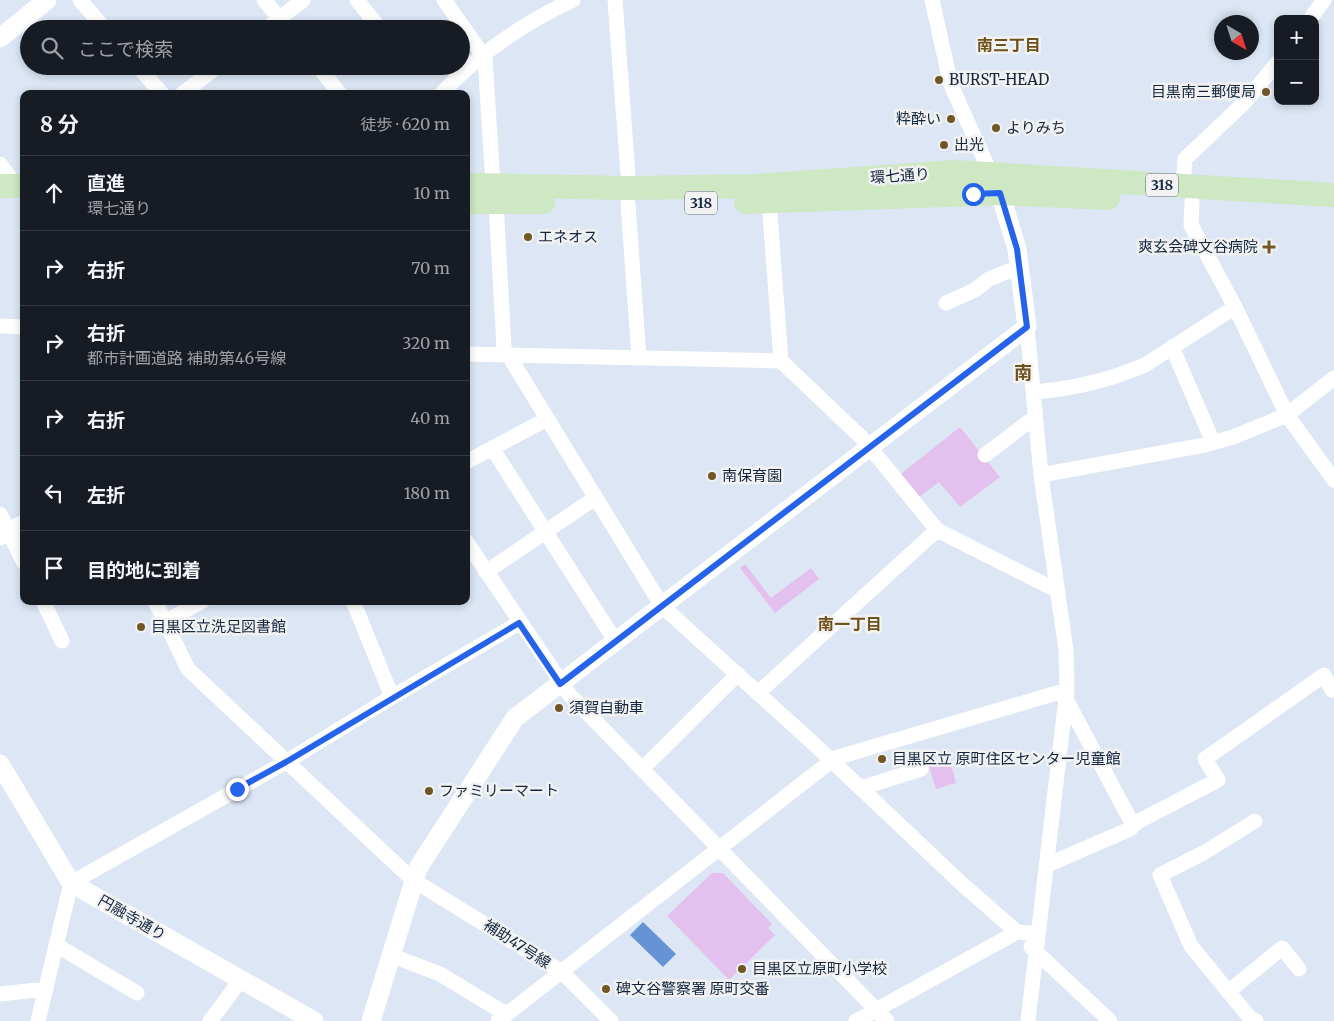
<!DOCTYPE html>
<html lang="ja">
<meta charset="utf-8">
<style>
body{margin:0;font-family:Merriweather,"Noto Sans JP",serif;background:#242831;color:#f1f3f6}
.controls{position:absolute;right:15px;top:15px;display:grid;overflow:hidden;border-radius:10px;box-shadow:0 2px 8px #0003}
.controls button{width:45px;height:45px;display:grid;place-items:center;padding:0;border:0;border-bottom:1px solid #363941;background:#171b24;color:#f1f3f6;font:25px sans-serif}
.compass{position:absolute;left:1214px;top:15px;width:45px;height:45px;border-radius:50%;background:#171b24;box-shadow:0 2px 8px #0003;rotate:141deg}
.stop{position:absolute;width:15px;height:15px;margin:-11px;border:4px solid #2563eb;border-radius:50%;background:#fff}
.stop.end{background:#2563eb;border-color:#fff;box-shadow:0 1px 5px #0008}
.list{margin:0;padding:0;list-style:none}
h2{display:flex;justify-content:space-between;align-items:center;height:65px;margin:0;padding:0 20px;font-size:21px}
h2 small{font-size:16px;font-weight:400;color:#9ea1a6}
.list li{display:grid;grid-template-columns:32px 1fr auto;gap:15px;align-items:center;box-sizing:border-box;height:75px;padding:0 20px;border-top:1px solid #363941}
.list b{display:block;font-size:19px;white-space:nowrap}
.list p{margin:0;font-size:16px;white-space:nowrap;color:#9ea1a6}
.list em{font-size:16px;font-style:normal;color:#9ea1a6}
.icon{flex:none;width:28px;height:28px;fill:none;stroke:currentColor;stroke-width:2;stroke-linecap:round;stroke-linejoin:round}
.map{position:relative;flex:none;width:1334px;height:1021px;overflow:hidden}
.search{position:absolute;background:#171b24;box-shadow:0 2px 8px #0003;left:20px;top:20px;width:450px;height:55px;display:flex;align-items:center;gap:12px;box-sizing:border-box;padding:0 18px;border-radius:28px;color:#9ea1a6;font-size:19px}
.panel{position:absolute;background:#171b24;box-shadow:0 2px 8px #0003;left:20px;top:90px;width:450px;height:515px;border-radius:10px}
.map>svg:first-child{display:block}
.green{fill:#e4c0ef}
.water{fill:#6693d6}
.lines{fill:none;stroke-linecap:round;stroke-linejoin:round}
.minor{stroke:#fff;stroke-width:15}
.tertiary{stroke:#fff;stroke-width:19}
.primary{stroke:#cde8c3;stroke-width:24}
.route{stroke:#2563eb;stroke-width:6}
.poi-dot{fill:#715628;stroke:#f2f2f2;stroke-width:2}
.labels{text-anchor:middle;stroke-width:5;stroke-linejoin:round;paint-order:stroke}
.shield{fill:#f2f2f2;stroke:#566275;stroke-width:1}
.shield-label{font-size:14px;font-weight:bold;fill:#13253f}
.poi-label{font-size:15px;fill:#13253f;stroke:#f2f2f2;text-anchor:start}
.street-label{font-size:15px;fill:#13253f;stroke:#f2f2f2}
.neighbourhood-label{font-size:16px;font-weight:bold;fill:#6f511c;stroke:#f2f2f2}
.quarter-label{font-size:18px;font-weight:bold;fill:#6f511c;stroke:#f2f2f2}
</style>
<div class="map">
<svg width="1334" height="1021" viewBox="0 0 1334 1021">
<rect width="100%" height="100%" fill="#dce6f4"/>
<path class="green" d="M960,427L1000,477L960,507L939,482L915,500L897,477Z
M745,564L771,598L811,568L819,579L775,613L740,568Z
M950,761L956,783L936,789L929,767Z
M712,873H723L772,924L768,928L775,935L729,980L667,916Z"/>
<path class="water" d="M643,922L676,954L663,967L630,935Z"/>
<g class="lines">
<path class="minor" d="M80,0L105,29
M264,0L288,29
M357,0L380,29
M444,0L485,58L493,185
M615,0L629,188
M932,0L951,85L994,181
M1310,19L1324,0
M266,29L303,0
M138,66L162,94
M318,66L340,94
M182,94L218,66
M441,94C478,54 524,23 573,0
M0,164L9,176L11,186
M1183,187L1185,159L1245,102L1278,62
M769,201L781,361L864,440L937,530L1058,591
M496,202L504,348L662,606L814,744L962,884L1017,932L1037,934
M1192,202L1191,225L1235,307L1287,415L1334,480
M628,204L639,358
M946,303L975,290L989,279L1019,267
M0,326L24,327
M1027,327L1041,475L1066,650L1067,690L1028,1021
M1172,347L1213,442
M466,354L781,361
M1034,392C1071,389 1110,380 1145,365L1235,307
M492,448L616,642
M985,455L1035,417
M466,462L547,419
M1041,475L1205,445L1233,437L1287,415L1334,378
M0,514L24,563
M466,541L569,694L887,1021
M486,572L595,498
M43,601L62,641
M155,601L188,669L413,880L562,972L611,1021
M353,601L392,697
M164,622L203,601
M758,693L937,530
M1067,701L1133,825
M642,769L738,674
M861,788L921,769
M1255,821L1205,852L1160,875L1191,946L1250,1018L1256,1021
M1047,865L1130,829L1139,821L1218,780L1205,759L1324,675L1332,690L1334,688
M56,945L137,993
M1031,947L1110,1021
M390,955L440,974L506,1014
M1228,992L1282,948L1299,969
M0,994L46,989
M38,1021L71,883L286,762L392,697L519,623
M210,1021L240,981
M498,1021L835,758L1067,690
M856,1021L1017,932"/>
<path class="tertiary" d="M0,38L47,0
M0,536L24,524
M0,764L71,883L314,1021
M371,1021L418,868L515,718L1027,327L1017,249L1000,193"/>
<path class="primary" d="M466,185L629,188L756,186L955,172L1334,195
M0,186H24
M466,202H543
M746,202L1000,193L1108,198"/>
</g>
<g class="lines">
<path class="route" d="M237,789L286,762L519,623L560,684L1027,327L1017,249L1000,193L973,194"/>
</g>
<g class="poi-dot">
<circle cx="939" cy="80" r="5"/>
<circle cx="1266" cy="92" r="5"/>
<circle cx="951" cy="119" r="5"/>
<circle cx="996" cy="128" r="5"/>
<circle cx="944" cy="145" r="5"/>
<circle cx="528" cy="237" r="5"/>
<path d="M1266.5 239.5h5v5h5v5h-5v5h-5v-5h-5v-5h5z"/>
<circle cx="712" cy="476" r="5"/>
<circle cx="141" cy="627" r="5"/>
<circle cx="559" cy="708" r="5"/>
<circle cx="882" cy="759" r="5"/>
<circle cx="429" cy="791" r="5"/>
<circle cx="742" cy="969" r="5"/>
<circle cx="606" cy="989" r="5"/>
</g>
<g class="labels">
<g class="shield">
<rect x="1146" y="173.5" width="32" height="23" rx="4"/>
<rect x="685" y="191.5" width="32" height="23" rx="4"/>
</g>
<g class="shield-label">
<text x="1162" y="190">318</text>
<text x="701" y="208">318</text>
</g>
<g class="poi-label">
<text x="949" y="85">BURST-HEAD</text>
<text x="1256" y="97" text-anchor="end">目黒南三郵便局</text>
<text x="941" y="124" text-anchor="end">粋酔い</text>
<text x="1006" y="133">よりみち</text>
<text x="954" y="150">出光</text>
<text x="538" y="242">エネオス</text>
<text x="1258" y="252" text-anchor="end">爽玄会碑文谷病院</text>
<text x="722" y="481">南保育園</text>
<text x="151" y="632">目黒区立洗足図書館</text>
<text x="569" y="713">須賀自動車</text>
<text x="892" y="764">目黒区立 原町住区センター児童館</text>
<text x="439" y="796">ファミリーマート</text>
<text x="752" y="974">目黒区立原町小学校</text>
<text x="616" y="994">碑文谷警察署 原町交番</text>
</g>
<g class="street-label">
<text transform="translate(900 176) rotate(-4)" y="5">環七通り</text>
<text transform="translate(132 918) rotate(30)" y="5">円融寺通り</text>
<text transform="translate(517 944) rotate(33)" y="5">補助47号線</text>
</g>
<g class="neighbourhood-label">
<text x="1009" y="51">南三丁目</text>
<text x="850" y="630">南一丁目</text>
</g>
<g class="quarter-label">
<text x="1023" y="379">南</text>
</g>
</g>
</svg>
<div class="controls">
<button>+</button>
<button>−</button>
</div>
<svg class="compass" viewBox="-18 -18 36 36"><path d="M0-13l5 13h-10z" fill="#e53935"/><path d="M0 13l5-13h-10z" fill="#9ea1a6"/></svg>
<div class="stop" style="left:973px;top:194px"></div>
<div class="stop end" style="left:237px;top:789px"></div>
<div class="search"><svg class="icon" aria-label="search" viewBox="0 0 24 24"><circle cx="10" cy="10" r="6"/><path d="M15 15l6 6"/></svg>ここで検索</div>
<section class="panel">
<h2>8 分<small>徒歩 · 620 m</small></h2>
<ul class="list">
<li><svg class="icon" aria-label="ahead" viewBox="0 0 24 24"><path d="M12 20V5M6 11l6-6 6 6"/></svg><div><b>直進</b><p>環七通り</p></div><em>10 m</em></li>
<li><svg class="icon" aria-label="right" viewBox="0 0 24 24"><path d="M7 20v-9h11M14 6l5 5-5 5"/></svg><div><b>右折</b></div><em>70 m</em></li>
<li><svg class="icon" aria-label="right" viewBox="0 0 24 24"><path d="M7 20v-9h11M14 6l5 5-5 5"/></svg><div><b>右折</b><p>都市計画道路 補助第46号線</p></div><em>320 m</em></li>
<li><svg class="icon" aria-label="right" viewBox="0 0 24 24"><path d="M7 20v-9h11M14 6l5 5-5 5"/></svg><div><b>右折</b></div><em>40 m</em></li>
<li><svg class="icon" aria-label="left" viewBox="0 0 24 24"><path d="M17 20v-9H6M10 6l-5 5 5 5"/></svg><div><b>左折</b></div><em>180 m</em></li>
<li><svg class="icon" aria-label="arrive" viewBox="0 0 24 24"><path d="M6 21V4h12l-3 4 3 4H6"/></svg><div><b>目的地に到着</b></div></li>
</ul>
</section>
</div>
